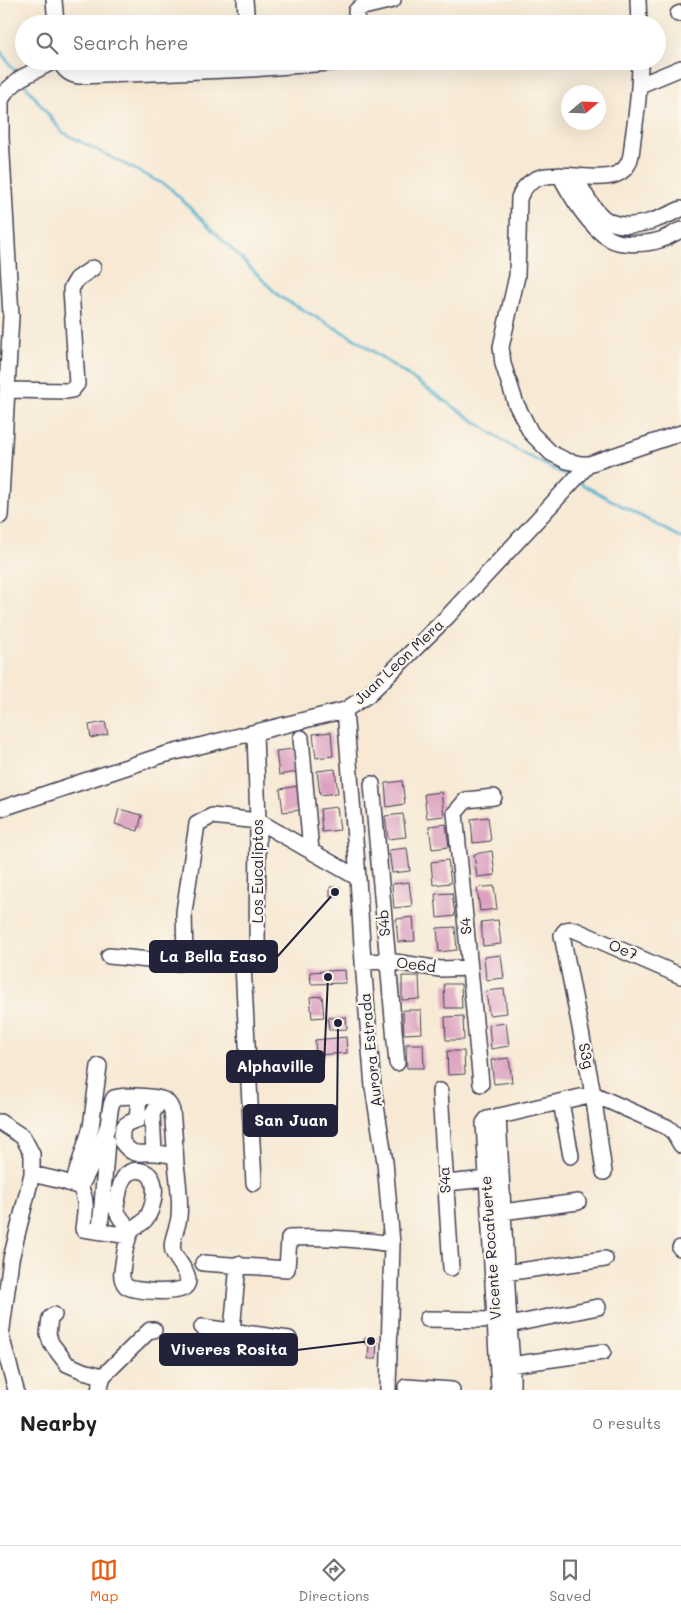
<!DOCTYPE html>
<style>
body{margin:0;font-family:Mali,sans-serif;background:#f6f6f6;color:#202124}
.compass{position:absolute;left:561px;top:85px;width:45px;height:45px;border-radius:50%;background:#fff;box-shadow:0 5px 20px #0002;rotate:71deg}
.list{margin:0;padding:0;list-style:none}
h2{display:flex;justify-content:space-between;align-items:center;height:65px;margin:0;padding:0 20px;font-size:21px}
h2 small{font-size:16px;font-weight:400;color:#757577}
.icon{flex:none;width:28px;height:28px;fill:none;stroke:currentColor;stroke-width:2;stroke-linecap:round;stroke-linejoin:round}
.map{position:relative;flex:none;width:681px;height:1390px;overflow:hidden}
.search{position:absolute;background:#fff;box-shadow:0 5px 20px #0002;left:15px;right:15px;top:15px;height:55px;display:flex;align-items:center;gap:12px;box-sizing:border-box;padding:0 18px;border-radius:28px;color:#757577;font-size:19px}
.sheet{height:155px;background:#fff}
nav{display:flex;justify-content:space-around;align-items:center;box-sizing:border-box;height:70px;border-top:1px solid #e0e0e0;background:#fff;font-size:14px;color:#757577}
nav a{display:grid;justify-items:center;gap:2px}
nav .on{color:#ea580c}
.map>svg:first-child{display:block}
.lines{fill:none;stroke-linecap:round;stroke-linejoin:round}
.stream{stroke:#50b0cf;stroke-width:3}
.building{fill:#dca2c0}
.minor-casing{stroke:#424052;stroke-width:18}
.minor{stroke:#fff;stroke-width:15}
.labels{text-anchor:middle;stroke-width:4.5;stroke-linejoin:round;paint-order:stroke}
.street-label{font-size:15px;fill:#22223b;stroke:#fbf7ec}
.leader{fill:none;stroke:#22223b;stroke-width:2}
.callout-dot{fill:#22223b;stroke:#fbf7ec;stroke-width:2}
.callout{fill:#22223b;stroke:#22223b;stroke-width:2}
.callout-label{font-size:16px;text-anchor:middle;font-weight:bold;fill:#fff}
</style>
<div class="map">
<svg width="681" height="1390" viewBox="0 0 681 1390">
<rect width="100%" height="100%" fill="#fbf7ec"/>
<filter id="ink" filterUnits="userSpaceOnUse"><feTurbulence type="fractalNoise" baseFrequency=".02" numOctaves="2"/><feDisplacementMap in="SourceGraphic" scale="10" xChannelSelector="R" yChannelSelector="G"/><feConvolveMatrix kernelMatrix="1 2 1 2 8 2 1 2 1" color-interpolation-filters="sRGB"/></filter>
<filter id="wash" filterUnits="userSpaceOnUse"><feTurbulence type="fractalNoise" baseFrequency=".0096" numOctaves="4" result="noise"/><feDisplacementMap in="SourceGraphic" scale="20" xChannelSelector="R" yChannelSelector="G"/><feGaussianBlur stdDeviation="1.12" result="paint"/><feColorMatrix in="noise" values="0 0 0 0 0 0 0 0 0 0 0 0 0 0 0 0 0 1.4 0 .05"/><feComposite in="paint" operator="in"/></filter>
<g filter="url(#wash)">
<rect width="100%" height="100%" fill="#f7e9d4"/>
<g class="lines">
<path class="stream" d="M0,51L18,75
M23,82L62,132L169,187L280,297L355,339L515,449L571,478
M578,482L681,538"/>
</g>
<g id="blocks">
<path class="building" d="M105,722L108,734L91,738L89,725Z
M331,732L333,756L316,758L313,734Z
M294,749L297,772L279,775L276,751Z
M335,769L338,793L320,795L317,771Z
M402,781L405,804L387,807L385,783Z
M298,786L300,810L283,812L280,789Z
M441,792L444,816L427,818L424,794Z
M337,807L340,830L322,832L320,809Z
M119,809L142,815L138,831L115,824Z
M403,814L406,837L388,839L385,816Z
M488,817L491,841L473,843L471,819Z
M446,824L449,847L432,849L429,826Z
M407,848L410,871L392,873L389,850Z
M492,851L495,875L477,877L474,854Z
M448,860L451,883L433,885L431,862Z
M409,882L412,906L394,908L392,884Z
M494,886L497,909L480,911L477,888Z
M330,887H340V896H330Z
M452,893L455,916L437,918L435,894Z
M413,917L415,941L398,942L396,919Z
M498,920L501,944L483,946L481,922Z
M455,927L457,950L439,952L437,928Z
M501,955L504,978L486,980L484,957Z
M345,970L346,983L311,984L310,972Z
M402,976H419L420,999L402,1000Z
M444,984H461L462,1008H445Z
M504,989L507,1013L489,1015L486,991Z
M322,996L324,1017L312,1018L310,997Z
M403,1010H421L422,1033L404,1034Z
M463,1016L464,1040H446L445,1017Z
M346,1017L347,1029L329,1030L328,1018Z
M506,1023L509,1046L491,1049L489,1025Z
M346,1037L347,1053L316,1055L315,1040Z
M406,1044H423L424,1068H407Z
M447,1051H464L465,1074L448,1075Z
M509,1058L512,1082L494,1084L491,1060Z
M365,1338H377L376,1359H368L369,1344H365Z"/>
</g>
</g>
<g filter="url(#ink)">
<use href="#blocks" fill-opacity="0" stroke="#424052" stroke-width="1"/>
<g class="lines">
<defs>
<path id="minor" d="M54,0L56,24
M245,0L247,24
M638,0L639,24
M678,14L681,13
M357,24L356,11L359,8L393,0
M60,61C64,70 69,75 79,76L251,69L354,61
M640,85L681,68
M560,175C570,195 590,228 610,239C622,246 647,244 660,240C667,238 674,233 681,230
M575,176C582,190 595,215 610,222C633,231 660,219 681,209
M8,390L67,391L72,390L77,384L71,289L77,279L93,268
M589,464H581L567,461L551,453L531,433L516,404L503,364L501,347L517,276L519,198C537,150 609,198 628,164C632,157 632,146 633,138C637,112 640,87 640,61
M0,516L11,316L1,138V101L5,92L21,78L54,61
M345,710L358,878L363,962L373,1087L385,1162L392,1244L388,1390
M301,738L311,851
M372,784L397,1063
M0,809L163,755L345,710L368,695L448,616L589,464L681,433
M109,956L179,963L185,959L184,912L197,824L212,816L258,821L358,878
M363,962L388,961L440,969L470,968
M681,976L575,930C568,928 565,929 562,935L593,1094L667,1127L674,1133L681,1145
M481,1084L455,813L466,800L494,797
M440,1091L451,1268
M139,1097L137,1120C123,1123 121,1128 122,1142C134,1158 138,1152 155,1153C162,1153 169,1155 175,1156
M561,1102L571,1156
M498,1116L509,1325L512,1364V1390
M0,1122L23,1137L32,1154V1174L11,1259L1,1336L16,1390
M154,1153L152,1114L161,1099
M32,1174L62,1181L80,1187C88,1201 85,1214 83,1229L129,1236
M254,1183L243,964L257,949L258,821L255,733
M446,1183L496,1178
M73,1184L91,1127L99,1066
M80,1187C91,1167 101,1147 108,1125C110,1116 109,1106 114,1098C125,1095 157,1095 166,1101C169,1104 171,1107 172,1111C174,1129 175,1146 176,1164C178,1182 181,1200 179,1217C178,1228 170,1241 173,1251C176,1261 195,1277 185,1287C179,1294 133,1292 126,1286C123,1283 121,1277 122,1272C123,1263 126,1240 131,1232C134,1226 141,1225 145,1220C155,1208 161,1175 142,1171C124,1167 120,1184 118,1197C117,1201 116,1205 116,1208C118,1217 125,1224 131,1230
M502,1212L578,1202
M100,1231L107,1141
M680,1248H681
M203,1263L287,1269L289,1238C323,1236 358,1239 392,1244
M497,1274L605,1259
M54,1315L50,1318L48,1334L51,1343L67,1364L83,1371L103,1376
M427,1319L496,1320
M509,1325L598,1307
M202,1327L289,1339
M232,1331L238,1264
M502,1366L603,1352
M406,1387L452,1390
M99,1390L103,1376L150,1330H154
M499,1390L484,1123L487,1119L593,1094L604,1172"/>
</defs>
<use href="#minor" class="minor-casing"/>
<use href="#minor" class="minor"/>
</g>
</g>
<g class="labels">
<g class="street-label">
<text transform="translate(399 662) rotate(-43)" y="5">Juan Leon Mera</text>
<text transform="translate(258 871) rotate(-90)" y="5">Los Eucaliptos</text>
<text transform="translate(384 923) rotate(-95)" y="5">S4b</text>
<text transform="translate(466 926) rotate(-96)" y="5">S4</text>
<text transform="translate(623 950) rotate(23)" y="5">Oe7</text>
<text transform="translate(416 965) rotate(7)" y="5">Oe6d</text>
<text transform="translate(371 1050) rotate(-96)" y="5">Aurora Estrada</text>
<text transform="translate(586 1056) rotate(78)" y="5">S3g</text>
<text transform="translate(445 1180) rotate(-93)" y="5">S4a</text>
<text transform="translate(491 1248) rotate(-94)" y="5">Vicente Rocafuerte</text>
</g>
</g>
<path class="leader" d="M335 892L277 957M328 977L324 1066M338 1023L337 1121M371 1341L297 1350"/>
<g class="callout-dot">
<circle cx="335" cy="892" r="5"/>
<circle cx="328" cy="977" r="5"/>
<circle cx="338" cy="1023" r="5"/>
<circle cx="371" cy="1341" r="5"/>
</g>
<g class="callout">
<rect x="150" y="941" width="127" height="31" rx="5"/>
<rect x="227" y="1051" width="97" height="31" rx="5"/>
<rect x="244" y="1105" width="93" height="31" rx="5"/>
<rect x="160" y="1334" width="137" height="31" rx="5"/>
</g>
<g class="callout-label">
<text x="213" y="962">La Bella Easo</text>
<text x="275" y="1072">Alphaville</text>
<text x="291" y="1126">San Juan</text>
<text x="229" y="1355">Viveres Rosita</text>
</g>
</svg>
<svg class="compass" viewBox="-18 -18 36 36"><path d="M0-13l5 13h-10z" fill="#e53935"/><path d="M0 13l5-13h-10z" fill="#757577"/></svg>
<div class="search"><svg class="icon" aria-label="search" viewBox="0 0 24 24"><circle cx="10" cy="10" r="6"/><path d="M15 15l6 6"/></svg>Search here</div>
</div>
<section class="sheet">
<h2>Nearby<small>0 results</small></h2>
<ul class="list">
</ul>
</section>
<nav>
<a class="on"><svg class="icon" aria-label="map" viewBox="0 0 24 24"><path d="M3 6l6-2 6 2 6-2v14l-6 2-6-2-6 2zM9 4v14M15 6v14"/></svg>Map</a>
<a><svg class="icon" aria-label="directions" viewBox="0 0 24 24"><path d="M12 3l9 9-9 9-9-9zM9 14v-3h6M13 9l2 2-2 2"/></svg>Directions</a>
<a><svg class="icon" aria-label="saved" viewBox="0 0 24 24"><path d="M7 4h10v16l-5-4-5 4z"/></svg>Saved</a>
</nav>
